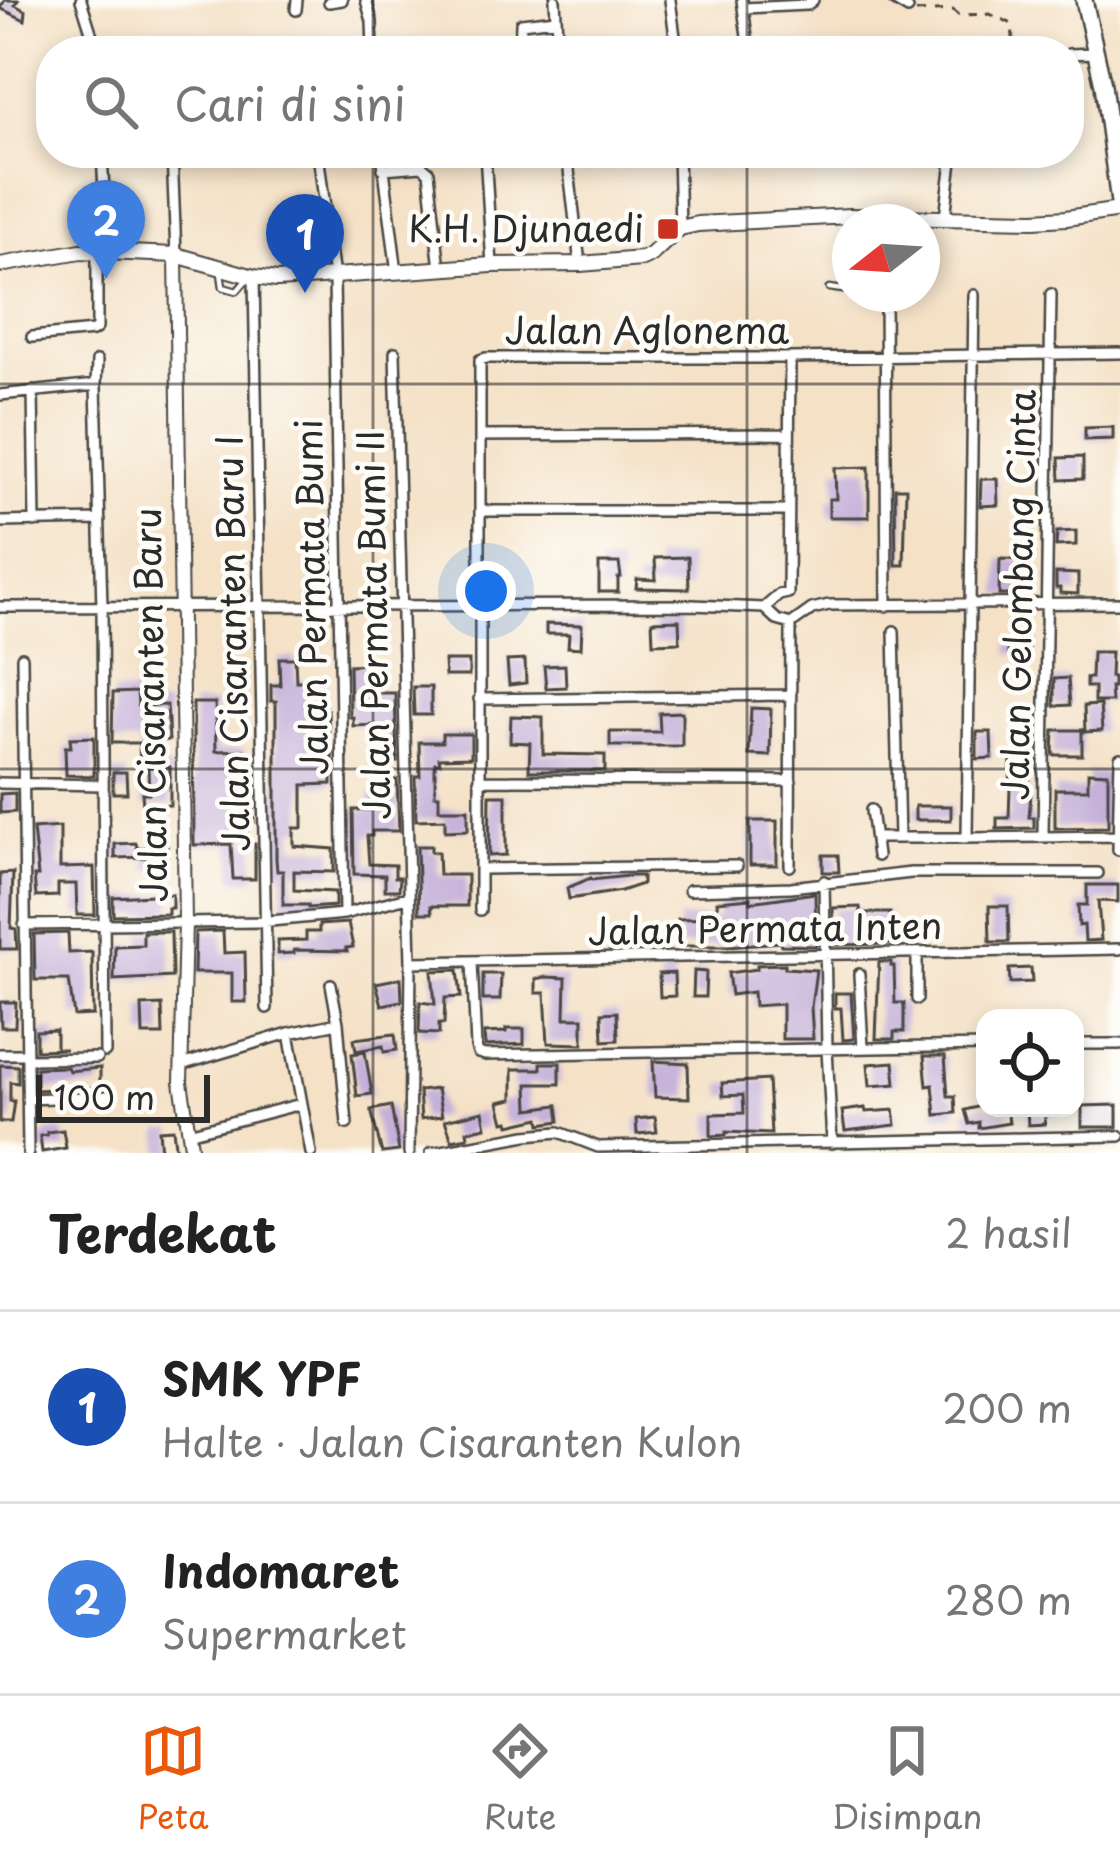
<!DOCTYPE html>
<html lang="id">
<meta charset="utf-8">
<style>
body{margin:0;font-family:"Playpen Sans",sans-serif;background:#f6f6f6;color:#222}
.controls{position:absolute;right:36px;bottom:36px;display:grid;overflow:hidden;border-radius:24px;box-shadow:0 6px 18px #0003}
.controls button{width:108px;height:108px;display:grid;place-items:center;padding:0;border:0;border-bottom:3px solid #e0e0e0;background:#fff;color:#222;font:60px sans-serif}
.compass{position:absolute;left:832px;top:204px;width:108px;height:108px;border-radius:50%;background:#fff;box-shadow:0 6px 18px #0003;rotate:253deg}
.scale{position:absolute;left:36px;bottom:30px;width:174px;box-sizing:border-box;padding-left:12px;border:6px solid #2b2b2b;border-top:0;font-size:33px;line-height:42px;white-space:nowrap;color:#2b2b2b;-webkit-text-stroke:9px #fdfcf7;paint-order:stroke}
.you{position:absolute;left:486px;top:591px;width:42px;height:42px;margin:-30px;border:9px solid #fff;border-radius:50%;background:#1a73e8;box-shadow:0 0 0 18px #1a73e833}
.badge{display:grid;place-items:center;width:78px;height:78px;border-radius:50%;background:#ea580c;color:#fff;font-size:39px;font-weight:700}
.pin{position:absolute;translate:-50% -99px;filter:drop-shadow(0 3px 6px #0008)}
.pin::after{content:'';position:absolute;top:63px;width:42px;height:36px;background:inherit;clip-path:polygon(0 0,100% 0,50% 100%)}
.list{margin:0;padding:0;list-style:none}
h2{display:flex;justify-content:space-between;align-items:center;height:156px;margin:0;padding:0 48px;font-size:51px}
h2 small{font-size:39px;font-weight:400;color:#767676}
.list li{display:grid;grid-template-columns:78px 1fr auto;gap:36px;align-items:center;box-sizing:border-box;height:192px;padding:0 48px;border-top:3px solid #e0e0e0}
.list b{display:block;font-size:45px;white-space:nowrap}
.list p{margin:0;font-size:39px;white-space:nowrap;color:#767676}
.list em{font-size:39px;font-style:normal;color:#767676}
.icon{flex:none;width:66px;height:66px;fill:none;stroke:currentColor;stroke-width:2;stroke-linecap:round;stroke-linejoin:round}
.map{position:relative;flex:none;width:1120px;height:1153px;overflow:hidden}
.search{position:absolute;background:#fff;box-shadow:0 6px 18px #0003;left:36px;right:36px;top:36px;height:132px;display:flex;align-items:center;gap:30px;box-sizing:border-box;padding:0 42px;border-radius:48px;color:#767676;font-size:45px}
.sheet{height:540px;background:#fff}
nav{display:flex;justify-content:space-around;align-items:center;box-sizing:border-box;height:168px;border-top:3px solid #e0e0e0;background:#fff;font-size:33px;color:#767676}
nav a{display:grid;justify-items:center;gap:6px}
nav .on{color:#ea580c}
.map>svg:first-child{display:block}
.building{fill:#c5b0d9}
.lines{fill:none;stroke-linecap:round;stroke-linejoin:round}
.service-casing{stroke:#494642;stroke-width:9}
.minor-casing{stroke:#494642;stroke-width:14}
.tertiary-casing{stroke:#494642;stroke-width:16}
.secondary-casing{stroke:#494642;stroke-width:18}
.primary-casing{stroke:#494642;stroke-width:20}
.path{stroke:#494642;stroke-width:3;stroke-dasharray:9 9;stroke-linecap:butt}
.service{stroke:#fff;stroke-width:4.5}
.minor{stroke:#fff;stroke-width:9}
.tertiary{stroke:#fff;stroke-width:12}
.secondary{stroke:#fff;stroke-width:14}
.primary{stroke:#fff;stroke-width:15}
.grid{fill:none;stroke:#2b2b2b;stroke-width:3;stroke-opacity:0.55}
.poi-dot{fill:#c8321e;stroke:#fdfcf7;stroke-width:4.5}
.labels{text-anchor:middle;stroke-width:9;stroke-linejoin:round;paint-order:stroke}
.poi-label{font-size:36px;fill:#2b2b2b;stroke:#fdfcf7;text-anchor:end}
.street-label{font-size:36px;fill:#2b2b2b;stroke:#fdfcf7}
</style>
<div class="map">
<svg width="1120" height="1153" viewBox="0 0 1120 1153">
<rect width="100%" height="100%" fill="#fdfcf7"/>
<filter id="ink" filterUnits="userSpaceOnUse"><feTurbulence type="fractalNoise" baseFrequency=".00833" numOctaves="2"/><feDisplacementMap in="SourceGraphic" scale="24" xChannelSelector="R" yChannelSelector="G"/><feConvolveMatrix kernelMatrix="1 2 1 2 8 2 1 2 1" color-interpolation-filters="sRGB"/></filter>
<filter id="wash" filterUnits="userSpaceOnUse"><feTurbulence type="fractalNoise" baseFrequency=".004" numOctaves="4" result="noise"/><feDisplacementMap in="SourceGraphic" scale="48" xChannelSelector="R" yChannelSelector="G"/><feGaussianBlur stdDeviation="2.7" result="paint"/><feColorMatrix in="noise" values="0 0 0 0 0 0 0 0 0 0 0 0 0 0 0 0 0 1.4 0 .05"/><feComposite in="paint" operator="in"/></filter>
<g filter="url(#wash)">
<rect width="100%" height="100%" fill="#f4e1c6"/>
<g id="blocks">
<path class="building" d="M5,0H18L15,5L26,11L25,20L0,8Z
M1113,427V439L1085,440V428Z
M1083,457V479L1060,480L1059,458Z
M869,467V517H829V499H836L835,468Z
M981,479H997L998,505L980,506Z
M895,488H906L904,565H896Z
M1076,531V545L1056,546L1057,532Z
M688,557L689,589L636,588L637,579L656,580L655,558Z
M1000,559L1030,560L1029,595H999Z
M599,563H619L621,577L618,578V592H599Z
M1056,573L1078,574V594L1060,593V588H1056Z
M679,620L680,642L653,643L652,621Z
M546,624L582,625L581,648L568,647L569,634H546Z
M1008,640H1028V654H1008Z
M1092,652H1111L1110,677H1113V687H1110L1111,702H1094V687H1086V678H1091Z
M279,658H295L296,681H320V700H325V710H328L329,746H332V784L303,785V828H294V846L334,849V872L294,871V890L335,892V906L308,908V905H283V871H277L276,859V701H271V685H280Z
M525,660L526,683L509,685L507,661Z
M444,661H469V676H445Z
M371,664V693H395L397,762H377L376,725L353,726V717H350L349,665Z
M565,665L566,687L546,688L544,666Z
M1068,678L1070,705L1054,706V679Z
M413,687H431V715H414Z
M137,692L138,706L167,705L169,740L149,741L150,766H140L139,743H112L113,693Z
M193,703H215L216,751L244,750V761H248V784H251L254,822H247V844H255V879H233L231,844L194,845Z
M1100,705L1102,731L1085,732L1084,706Z
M751,708L771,709L770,756L749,755Z
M682,712V746H610V732H660L659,713Z
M511,716L543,717V754L605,755V771H529L530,743L510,742Z
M1054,730H1082V755H1053Z
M977,732H991L992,758L977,759Z
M442,734H471V757L439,758L440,763H435V795H439V809H468V830L445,831V819L416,820L415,776H420L419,742H442Z
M94,737V776L66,775L65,747H71L70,738Z
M1011,758H1029V793H1031L1029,817H1034V828L997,829V818H1009Z
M148,767H170V805L143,806L142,793H149Z
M113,772H126L127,793H113Z
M1088,772L1108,773V827L1055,828V789H1088Z
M378,780H397L399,831H372V836H367L369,864L395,865V877H400L399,890H385V875L354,874L353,810H371V794H378Z
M15,793V812L0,813V794Z
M490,795H506V855L489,856Z
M915,806H951V820H915Z
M750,821H777V865H750Z
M60,827V868L94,867L95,915H77L76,884H58V896L36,897L34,876H38L33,829Z
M136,843L137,848L167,846V870H147L146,857L115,858V844Z
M417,846H431V852H438L439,875H467V906H431L432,913H419Z
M823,855H838L839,872H823Z
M13,873L11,928L16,929L17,949H0V874Z
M628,876H642V884L621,891L569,899L567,888L591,878L592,880Z
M1087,885H1118V902L1098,901L1101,940L1085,941L1084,925L1079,926L1078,905H1087Z
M815,893L816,946L781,945L780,942L728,946H679L678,919L718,918L717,901L751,898V902Z
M172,894V908H168V914L113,915V897Z
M989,906H1008L1009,942H990Z
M860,907L861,913H890V944L834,945L833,908Z
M348,923L353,947L346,948L347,951L294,950V953L278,954V941L306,940V932H319V925Z
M223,931L224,953L245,952L246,1002H232V973H194L195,932Z
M143,932H171L172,977L114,980L115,946L143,945Z
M68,933L69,953L92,952L93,1015L74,1016L69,980H35L34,934Z
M879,962H891V966H894L895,1003H904V1032H894V1039H876Z
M785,964V968L816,970L811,1007L813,1039H782V1004L754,1006L753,992L731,995L728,973L757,969V965Z
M1031,968L1032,982L1010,983L1009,969Z
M458,970L461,997L445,998L444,1024H439V1034L419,1033L420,1002L435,1004L432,971Z
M694,971L706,972L705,997H693Z
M674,973L675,996L660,997L659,974Z
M483,974H501L500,1000H483Z
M546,977L566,978L565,1018H583V1044L548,1043L545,993H536V979Z
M401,978L402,1001L382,1005L376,983Z
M835,993H851L854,1039L843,1040L841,1008H835Z
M0,1002H16L15,1027H1Z
M162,1005L163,1035H143L142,1006Z
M617,1012L618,1040L603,1041L602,1013Z
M506,1029H524V1044L485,1046L484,1033L506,1032Z
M56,1030V1049H66L36,1050V1031Z
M395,1034L397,1050L384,1052L383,1046L356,1051L354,1039Z
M365,1052L372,1094L357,1096L352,1054Z
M924,1056H945L948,1096H955L956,1113L936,1115L933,1085L927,1086Z
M653,1061L688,1063L689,1098L655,1097Z
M894,1062L896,1084L870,1086L868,1064Z
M541,1063H560V1084H528L529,1109L558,1105L560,1121L541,1124L540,1118L510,1125L509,1121L504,1122L499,1102L513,1099V1069H541Z
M0,1065L18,1066V1083L10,1082V1101H14L11,1122H0Z
M67,1067L69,1071L100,1068V1087L36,1090V1068Z
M768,1080L771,1134L726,1132V1135L711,1136V1114L744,1113L743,1095L723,1096L722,1083Z
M437,1089L442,1116L421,1119L419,1091Z
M985,1105V1108H1007L1009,1123L979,1128V1122L969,1124L965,1110Z
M1117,1105V1127H1082V1106Z
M391,1106L399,1151L382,1153L371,1110Z
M865,1108L866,1112L894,1110L896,1125L845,1131L842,1111Z
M1027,1108H1045V1124L1028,1125Z
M483,1111L486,1127L467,1131L468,1137L452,1140L445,1120Z
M655,1117L657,1132L637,1134L636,1119Z
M173,1129L176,1153H161L159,1130Z
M63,1130L66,1148L42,1152L40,1136L47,1135V1132Z"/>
</g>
</g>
<g filter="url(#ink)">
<use href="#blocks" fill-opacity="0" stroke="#494642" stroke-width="3"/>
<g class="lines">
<defs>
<path id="service" d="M221,273L223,287L237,291L249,277
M829,288L850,291
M862,294L885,297"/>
<path id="minor" d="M81,0L97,51
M366,0L372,21L373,51
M555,0L558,51
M670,0L677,51
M742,0L749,51
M893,0L908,9
M329,2L342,0
M743,8L807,5L813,0
M296,10L297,0
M520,51L521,23L556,19
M1069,54L1096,53
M102,153L107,251
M172,153L176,255
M318,153L334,278L344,914
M382,153L397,273
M485,153L492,265
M567,153L580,264
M678,153L680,228
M383,169L422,166L429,172L440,269
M945,217L953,153
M254,277L267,1008
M885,294L887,606
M974,295L967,838L1117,836
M32,337L93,331L97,328V251
M395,352L411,962L409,1153
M96,385L97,361
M33,391L35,522
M0,395L96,385L102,607L105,1052
M480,436L788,434
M480,511H787
M0,522L100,520
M0,607L692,605L764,608L777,620L791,624
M764,608L779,595L788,593L790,358
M791,624L812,609L829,605L1120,603
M894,631L899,838
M22,657L28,1153
M479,699L790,695
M479,780L791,781
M0,783L103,785
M871,810L877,856
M1043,837L1051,294
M875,838H967
M1118,850L1120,758
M790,866L791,624
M481,869L737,866
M824,881L827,1049L832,1143
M689,890L791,887L911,873H1098
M480,910V360L486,358H790L1120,353
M24,925L260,922L344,914L407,897
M411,962L1120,949
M472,962L476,1047L478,1053L485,1055L985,1046
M859,974L863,1048
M331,984L338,1023
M917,999V953
M289,1033L311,1153
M1075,1044H1120
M0,1054H27
M27,1059L97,1058
M181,1065L289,1033L338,1023L347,1124
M27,1099L109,1096
M188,1133L301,1104
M431,1153L526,1135L559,1132L598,1147L1120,1136"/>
<path id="tertiary" d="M176,255L185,923L181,1082L192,1153"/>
<path id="secondary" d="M0,265L81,251L176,255L254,277L277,280L492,265L580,264L642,259L651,255L680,228L698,224L850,216L1034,220L1066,218L1120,210"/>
<path id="primary" d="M1084,0L1103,85L1120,210"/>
</defs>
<use href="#service" class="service-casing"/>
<use href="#minor" class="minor-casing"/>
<use href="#tertiary" class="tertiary-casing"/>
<use href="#secondary" class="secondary-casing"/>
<use href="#primary" class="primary-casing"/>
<path class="path" d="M916,12L953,10L958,15L990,14L1012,24L1014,51"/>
<use href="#service" class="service"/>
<use href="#minor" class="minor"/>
<use href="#tertiary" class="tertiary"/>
<use href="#secondary" class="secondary"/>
<use href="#primary" class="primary"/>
</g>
</g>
<path class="grid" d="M373,0V51M747,0V51M373,153V1153M747,153V1153M0,384H1120M0,769H1120"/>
<rect class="poi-dot" x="656" y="217" width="24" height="24" rx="6"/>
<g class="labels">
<g class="poi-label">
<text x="644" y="242">K.H. Djunaedi</text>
</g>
<g class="street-label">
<text x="647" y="344">Jalan Aglonema</text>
<text transform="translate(1019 595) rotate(-89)" y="13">Jalan Gelombang Cinta</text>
<text transform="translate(312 597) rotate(-91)" y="13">Jalan Permata Bumi</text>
<text transform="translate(374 625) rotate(-91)" y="13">Jalan Permata Bumi II</text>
<text transform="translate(233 643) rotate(-91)" y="13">Jalan Cisaranten Baru I</text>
<text transform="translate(151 705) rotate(-91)" y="13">Jalan Cisaranten Baru</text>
<text transform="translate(765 929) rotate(-1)" y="13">Jalan Permata Inten</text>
</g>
</g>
</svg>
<div class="controls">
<button><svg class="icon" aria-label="locate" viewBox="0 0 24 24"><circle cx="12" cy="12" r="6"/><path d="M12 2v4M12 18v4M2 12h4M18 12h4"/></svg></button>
</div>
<svg class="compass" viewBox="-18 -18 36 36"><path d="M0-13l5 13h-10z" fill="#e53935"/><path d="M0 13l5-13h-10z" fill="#767676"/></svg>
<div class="scale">100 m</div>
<div class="you"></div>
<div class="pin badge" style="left:305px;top:293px;background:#1a4fb4">1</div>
<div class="pin badge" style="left:106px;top:279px;background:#3f7fe0">2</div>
<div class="search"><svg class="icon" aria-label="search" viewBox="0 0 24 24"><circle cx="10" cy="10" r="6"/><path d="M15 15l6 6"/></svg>Cari di sini</div>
</div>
<section class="sheet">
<h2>Terdekat<small>2 hasil</small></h2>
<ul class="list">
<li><span class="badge" style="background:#1a4fb4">1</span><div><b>SMK YPF</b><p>Halte · Jalan Cisaranten Kulon</p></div><em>200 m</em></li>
<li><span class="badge" style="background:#3f7fe0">2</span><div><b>Indomaret</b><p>Supermarket</p></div><em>280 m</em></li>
</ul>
</section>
<nav>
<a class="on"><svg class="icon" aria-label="map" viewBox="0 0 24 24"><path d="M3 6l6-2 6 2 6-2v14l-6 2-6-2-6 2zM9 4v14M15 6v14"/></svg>Peta</a>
<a><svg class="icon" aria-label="directions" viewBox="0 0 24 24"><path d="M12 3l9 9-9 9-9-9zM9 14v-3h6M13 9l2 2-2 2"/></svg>Rute</a>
<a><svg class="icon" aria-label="saved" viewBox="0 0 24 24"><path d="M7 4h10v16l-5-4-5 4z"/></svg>Disimpan</a>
</nav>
